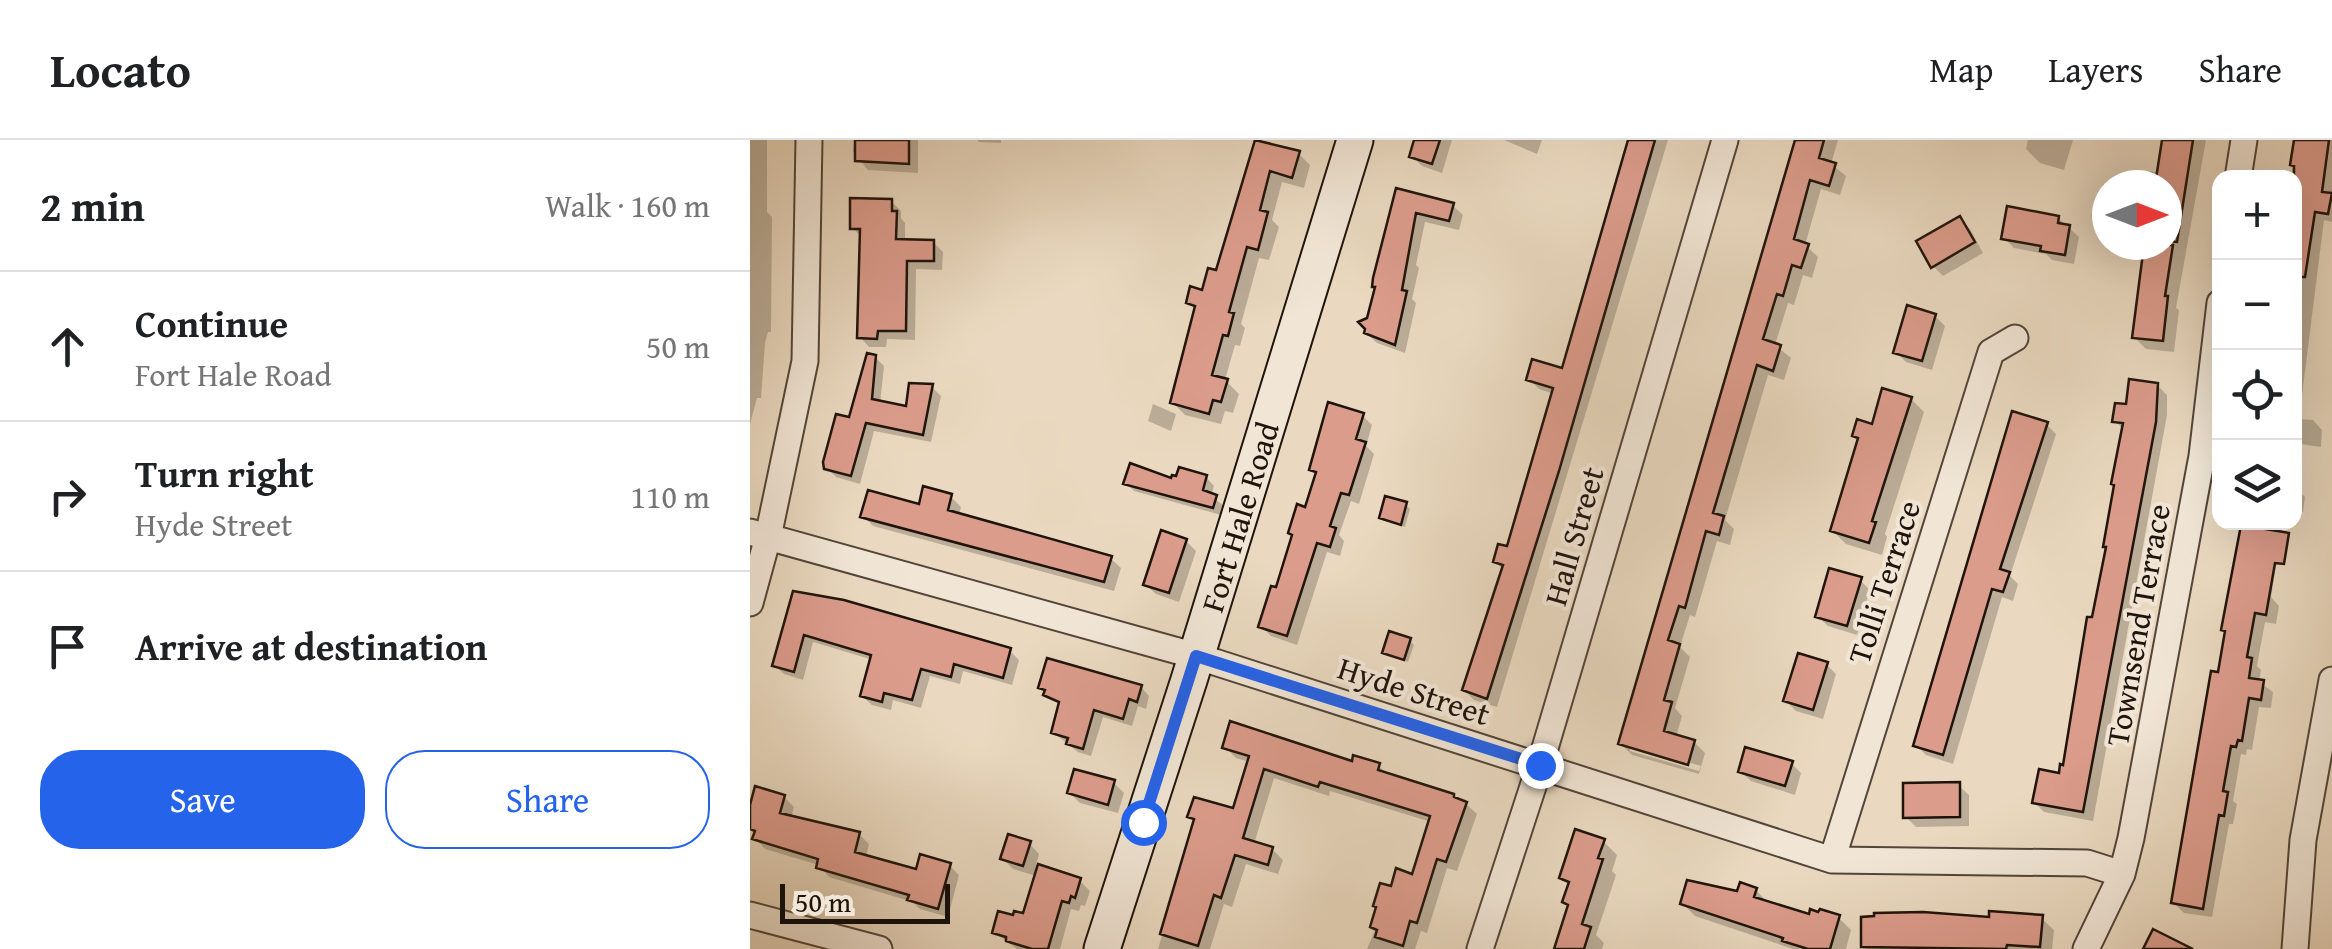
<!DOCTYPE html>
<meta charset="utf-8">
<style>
body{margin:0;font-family:"Gentium Book Plus",serif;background:#f2f2f2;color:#202124}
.controls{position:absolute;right:30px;top:30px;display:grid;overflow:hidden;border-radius:20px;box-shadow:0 10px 40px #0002}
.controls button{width:90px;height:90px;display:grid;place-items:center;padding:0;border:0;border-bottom:2px solid #e0e0e0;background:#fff;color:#202124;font:50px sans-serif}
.compass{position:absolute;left:1342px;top:30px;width:90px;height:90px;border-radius:50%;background:#fff;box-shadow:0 10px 40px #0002;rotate:90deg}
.scale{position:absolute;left:30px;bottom:25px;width:170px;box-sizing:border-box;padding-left:10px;border:5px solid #1f140c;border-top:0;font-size:28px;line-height:35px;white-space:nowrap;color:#1f140c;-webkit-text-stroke:8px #f1e6d6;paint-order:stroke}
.stop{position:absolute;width:30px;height:30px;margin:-22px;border:8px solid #2563eb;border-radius:50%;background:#fff}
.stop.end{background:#2563eb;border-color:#fff;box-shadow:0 2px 10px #0008}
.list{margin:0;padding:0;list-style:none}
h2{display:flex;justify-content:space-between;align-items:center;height:130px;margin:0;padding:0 40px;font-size:42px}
h2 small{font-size:32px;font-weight:400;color:#757577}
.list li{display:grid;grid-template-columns:65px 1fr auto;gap:30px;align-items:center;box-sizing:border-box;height:150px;padding:0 40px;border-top:2px solid #e0e0e0}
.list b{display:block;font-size:38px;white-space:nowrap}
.list p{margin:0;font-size:32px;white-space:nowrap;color:#757577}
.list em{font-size:32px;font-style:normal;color:#757577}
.actions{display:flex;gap:20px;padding:30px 40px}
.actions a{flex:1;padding:22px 0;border:2px solid #2563eb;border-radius:40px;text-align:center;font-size:35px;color:#2563eb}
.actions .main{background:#2563eb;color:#fff}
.icon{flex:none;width:55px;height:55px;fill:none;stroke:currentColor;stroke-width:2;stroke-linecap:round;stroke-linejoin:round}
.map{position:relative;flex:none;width:1582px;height:809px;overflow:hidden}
header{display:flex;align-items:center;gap:60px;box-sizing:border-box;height:140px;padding:0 50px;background:#fff;border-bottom:2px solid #e0e0e0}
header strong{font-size:48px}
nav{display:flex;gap:55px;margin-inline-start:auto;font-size:35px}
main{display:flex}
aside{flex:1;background:#fff}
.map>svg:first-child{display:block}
.shadow{fill:#0003;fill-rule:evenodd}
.building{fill:#dc9c8c;stroke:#1f140c;stroke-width:2.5}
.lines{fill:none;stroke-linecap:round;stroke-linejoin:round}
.street-casing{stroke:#524539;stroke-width:29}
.secondary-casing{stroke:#1f140c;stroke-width:39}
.street{stroke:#f1e6d6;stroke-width:25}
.secondary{stroke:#f1e6d6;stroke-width:35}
.route{stroke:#2563eb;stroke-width:12}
.labels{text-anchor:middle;stroke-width:8;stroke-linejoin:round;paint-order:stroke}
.street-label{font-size:32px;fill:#1f140c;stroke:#f1e6d6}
</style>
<header>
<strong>Locato</strong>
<nav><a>Map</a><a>Layers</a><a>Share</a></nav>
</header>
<main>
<aside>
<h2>2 min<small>Walk · 160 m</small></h2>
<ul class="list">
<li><svg class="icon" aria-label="ahead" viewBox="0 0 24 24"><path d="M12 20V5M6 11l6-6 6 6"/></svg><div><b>Continue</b><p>Fort Hale Road</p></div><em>50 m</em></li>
<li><svg class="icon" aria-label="right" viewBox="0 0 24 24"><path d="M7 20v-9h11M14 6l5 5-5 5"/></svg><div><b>Turn right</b><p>Hyde Street</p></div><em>110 m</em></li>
<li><svg class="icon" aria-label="arrive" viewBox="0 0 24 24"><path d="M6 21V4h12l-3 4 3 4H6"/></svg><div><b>Arrive at destination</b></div></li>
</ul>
<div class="actions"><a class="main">Save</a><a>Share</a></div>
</aside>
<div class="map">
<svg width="1582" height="809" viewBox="0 0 1582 809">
<rect width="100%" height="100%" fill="#ead9c0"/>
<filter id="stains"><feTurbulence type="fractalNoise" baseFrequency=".002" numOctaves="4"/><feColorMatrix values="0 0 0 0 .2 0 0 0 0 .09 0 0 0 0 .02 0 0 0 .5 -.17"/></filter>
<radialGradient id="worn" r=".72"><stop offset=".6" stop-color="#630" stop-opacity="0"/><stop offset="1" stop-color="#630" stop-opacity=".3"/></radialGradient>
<path class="shadow" d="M0,0H17V72L22,77L21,192H18L15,203L11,258H7L0,284Z
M104,0H168V33L118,30L103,12Z
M227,0H251V3L229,2Z
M666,0H702L692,33L672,26L662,16Z
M754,0H792L787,14Z
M880,0H918L747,567L724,560L714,550L754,430L745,421L758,410L804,254L789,249L779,239L813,231Z
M1056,0H1088L1081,24L1096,36L1090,55L1071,49L1055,105L1068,117L1062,138L1053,135L1044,165L1038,163L1025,205L1041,218L1034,240L1018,235L975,380L984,389L980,405L967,401L945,477L940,475L930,507L940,517L925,568L932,576L926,597L944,602L955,613L949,634L882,615L871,604ZM880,605L951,626L949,631L880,611Z
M1278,0H1323L1314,30L1290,23L1276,9Z
M1414,0H1456L1426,168L1429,170L1424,212L1396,209L1384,197L1396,105H1417V45H1398L1400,31L1409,33Z
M1547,0H1582V82L1574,80L1549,279L1563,280L1572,290L1571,307L1544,303V38H1541Z
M507,1L548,13L560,25L554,48L532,42L522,80L529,87L519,120L509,118L491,184L495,188L490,206L485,205L475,240L489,254L483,273L475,271L471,284L435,275L423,263L447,171L439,163L454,153L468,134Z
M648,51L702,65L713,75L709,90L675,82L666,125L669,128L662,159L666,163L655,213L627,203L616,193Z
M141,61L151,71V78L155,83V102H183L193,112L192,130L166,129L165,200L137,199L136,207H119L110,197L112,97L102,88Z
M1308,78L1329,97L1324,124L1302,120L1296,114L1264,108L1254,98Z
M1210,79L1220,89L1233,113L1193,136L1183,126Z
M1185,176L1195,186L1182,230L1156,222L1146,212Z
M125,217L134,226L130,264L159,269L182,247L191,256L181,302L124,291L110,344L86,337L77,328L101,280Z
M1407,245L1417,255V275L1343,681L1294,672L1284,662L1315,627L1358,408L1374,290L1365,281Z
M1161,259L1174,272L1135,394L1137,397L1132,415L1096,404L1083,391L1110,301L1105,296L1123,287Z
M403,264L426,274L421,291L398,281Z
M612,275L622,285L616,306L624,314L609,364L601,361L589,395L594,401L590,416L577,412L547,505L521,496L511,486L557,370L568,335L562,329Z
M1296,284L1306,294L1260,436L1268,444L1263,461L1252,457L1203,624L1176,615L1166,605Z
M456,337L464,346L461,356L474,366L471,375L384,351L376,343Z
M1544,347L1555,357L1553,372L1544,371Z
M201,357L211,367L209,375L360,418L371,428L364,451L123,386L113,376L170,367Z
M656,365L660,369L655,387L632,378Z
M1494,382H1533L1521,457L1529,466L1526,484L1515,482L1507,526L1511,530L1509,542L1523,552L1521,568L1509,567L1502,610L1497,609L1496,615L1491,614L1483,661L1487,664L1483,684H1479L1462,777L1434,773L1424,763L1470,535Z
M436,401L446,411L429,462L406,454L395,444Z
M1110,440L1120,450L1107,495L1078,486L1067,476Z
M45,454L260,511L269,520L262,545L213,531L210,544L180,536L171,568L143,560L141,570L122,565L112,556L123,520L63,502L53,540L34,534L24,525Z
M659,500L664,505L658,522L635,512Z
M1076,524L1086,534L1073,579L1046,571L1036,561Z
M291,547H391L399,556L396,569L388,566L382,586L353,577L341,616L328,612L304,593L311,566Z
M475,607L629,626L640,637L716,664L727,674L707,731L697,728L677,793L671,791L665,809H617L642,750L664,737L681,682L580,651L579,656L524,638L504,704L522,709L533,720L528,734L496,724L482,767L474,764L460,809H408L446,682L440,677L485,671L500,622L486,618Z
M1041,623L1051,633L1045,655L1001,641L990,631Z
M364,643L374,653L368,673L330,663L320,653Z
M1208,645L1219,655V686L1166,687L1156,677Z
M34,657L44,667L41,678L109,694L119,704L116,717L168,732L199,725L209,735L198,777L170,769L163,762L79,737L69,725L15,709L5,698L0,674Z
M853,701L867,715L862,731L866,735L846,795L854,803L852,809H810L820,767V746L812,738Z
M279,703L289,714L286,725L329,740L340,751L335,766L331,765L329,771L321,769L310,809H267L245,793L275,776L287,736L263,729L253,719Z
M1006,750L1018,763L1061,777H1088L1101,790L1096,809H1043L945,776L932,763Z
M1291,778L1304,790L1302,809H1116L1113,806Z"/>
<path class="building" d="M105,0H159V24L105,21Z
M505,0L550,11L542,38L520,31L510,70L518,72L508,110L497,107L479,172L484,173L478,196L473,195L462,235L478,239L471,262L463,260L459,274L420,263L445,166L436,163L440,146L452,150L458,128L466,130Z
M664,0H690L682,24L659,17Z
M878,0H905L809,331L737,559L712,550L753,425L743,422L748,404L757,406L803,248L776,240L782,219L812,228Z
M1045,0H1074L1069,18L1086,23L1079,46L1060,40L1044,99L1059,104L1051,128L1042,125L1033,156L1027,154L1013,199L1031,205L1023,231L1007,225L963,373L974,376L969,395L956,391L935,468L929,466L918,500L930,504L914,560L922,562L914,591L945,600L938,625L868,604Z
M1412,0H1443L1427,102L1417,101V45H1405Z
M1544,0H1579L1572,52L1582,53L1578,74L1565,72L1555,137H1544V26L1540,25Z
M646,48L704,63L699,81L666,73L652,150L657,151L645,205L614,193L615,189L608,182L617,178L625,147H622L623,138Z
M100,58L142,59V71H147L146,99L184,100V121H157L156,191H128L127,199L107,198L110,89H100Z
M1257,66L1309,76L1308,83L1320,85L1315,115L1290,111L1291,106L1251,99Z
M1210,76L1225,102L1181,128L1166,101Z
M1394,105H1423L1415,156H1418L1413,201L1382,198Z
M1157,165L1186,174L1172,221L1143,213Z
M117,213L126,215L122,259L156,266L159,243L183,244L173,295L116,283L101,336L74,329L73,322L86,274L99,277Z
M1379,239L1408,243L1406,282L1333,672L1282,663L1289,629L1309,633L1310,624L1313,625L1337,477H1342L1356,407H1353L1364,345L1361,344L1373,283L1362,282L1365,263L1376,264Z
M1132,248L1162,257L1122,381L1126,382L1119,403L1080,391L1108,298L1102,296L1107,279L1122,284Z
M578,262L614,273L606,299L616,302L599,355L591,353L580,386L586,388L580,407L567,403L537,496L508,487L521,446L526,447L542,395L538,393L547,364L555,367L566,332L559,330Z
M1262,271L1298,282L1250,429L1260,432L1253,452L1242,449L1193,615L1163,606Z
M380,323L421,338L422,335L426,336L429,327L457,335L453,350L467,355L463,368L373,344Z
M173,346L202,354L198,370L362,416L354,442L110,377L118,350L169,364Z
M635,356L657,362L651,385L629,378Z
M1491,385L1539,393L1534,424L1525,423L1516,475L1505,473L1497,517L1502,518L1499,538L1514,540L1511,560L1499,558L1492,601L1488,600L1486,607L1481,606L1473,651L1478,652L1474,676L1469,675L1453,769L1421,763L1461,531L1468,532L1475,491L1471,490Z
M411,390L437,399L419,453L393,445Z
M1079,428L1112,437L1097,486L1065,477Z
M43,451L94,460L261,508L253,538L204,524L201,537L171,529L162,560L134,553L132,562L110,556L121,515L54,495L44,532L22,526Z
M639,491L661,498L654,520L632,513Z
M1048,513L1078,522L1063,570L1033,561Z
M297,518L392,545L387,562L379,559L373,579L344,570L333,609L316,604L318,598L301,593L309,562L293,555L295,550L288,548Z
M480,581L602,621L603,615L630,623L628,630L704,654V657L717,662L696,722L687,719L667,783L660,781L653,806L625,797L627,790L620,787L626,767L623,766L630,743L641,746L646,728L662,734L680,676L570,642L568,647L514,629L493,698L523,707L518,725L485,715L471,758L464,755L448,806L410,794L444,679L437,677L444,657L483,668L499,616L472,608Z
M995,607L1043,621L1035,646L988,632Z
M324,629L365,640L358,665L317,653Z
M1210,642V677L1153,678V643Z
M5,646L35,655L30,673L110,692L105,712L166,729L170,714L201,723L188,769L157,760L159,755L66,728L68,719L2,699L5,691L0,689V665Z
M825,689L855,699L848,718L853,719L832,784L841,787L834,809H804L818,765L812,762L819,742L809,738Z
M258,694L281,701L273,726L250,719Z
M288,724L331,738L325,758L321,756L319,763L312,761L298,809H282L256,801V797L242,793L248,771L263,775L264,771L273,773Z
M937,740L987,751L990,742L1007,748L1004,757L1059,774L1060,769L1068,772L1070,769L1090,775L1080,809H1058L1032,801L1033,798L930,764Z
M1239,771L1293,775L1290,807L1257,805L1256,809L1111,807V777L1124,776V773L1173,772L1239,777Z
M1403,789L1443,809H1393Z"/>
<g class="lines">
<defs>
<path id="street" d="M1488,38L1494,0
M0,392L446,516L1082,720L1337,723L1372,734
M0,463L18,397L55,221L59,0
M1082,720L1241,212L1265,198
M0,775L129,809
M730,809L790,625L975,0
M1336,809L1372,734L1381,698L1452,316L1470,163
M1545,809L1553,700L1582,540"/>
<path id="secondary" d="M352,809L439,540L605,0"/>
</defs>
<use href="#street" class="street-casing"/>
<use href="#secondary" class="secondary-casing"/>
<use href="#street" class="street"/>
<use href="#secondary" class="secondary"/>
</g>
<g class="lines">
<path class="route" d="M393,682L446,516L790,625"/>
</g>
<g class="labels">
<g class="street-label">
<text transform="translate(490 377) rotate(-73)" y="11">Fort Hale Road</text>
<text transform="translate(824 396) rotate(-74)" y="11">Hall Street</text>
<text transform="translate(1134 442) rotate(-72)" y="11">Tolli Terrace</text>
<text transform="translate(1388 485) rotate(-80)" y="11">Townsend Terrace</text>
<text transform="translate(664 551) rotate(18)" y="11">Hyde Street</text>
</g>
</g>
<rect width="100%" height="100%" filter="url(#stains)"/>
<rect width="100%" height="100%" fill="url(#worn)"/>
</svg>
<div class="controls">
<button>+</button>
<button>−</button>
<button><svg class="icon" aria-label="locate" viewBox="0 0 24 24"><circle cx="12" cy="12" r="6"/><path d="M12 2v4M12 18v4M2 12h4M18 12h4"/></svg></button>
<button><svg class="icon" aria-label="layers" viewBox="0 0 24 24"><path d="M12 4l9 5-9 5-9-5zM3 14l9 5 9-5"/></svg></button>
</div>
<svg class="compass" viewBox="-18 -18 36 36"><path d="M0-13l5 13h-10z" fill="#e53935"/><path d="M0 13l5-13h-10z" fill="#757577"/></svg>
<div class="scale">50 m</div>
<div class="stop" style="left:393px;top:682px"></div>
<div class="stop end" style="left:790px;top:625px"></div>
</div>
</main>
